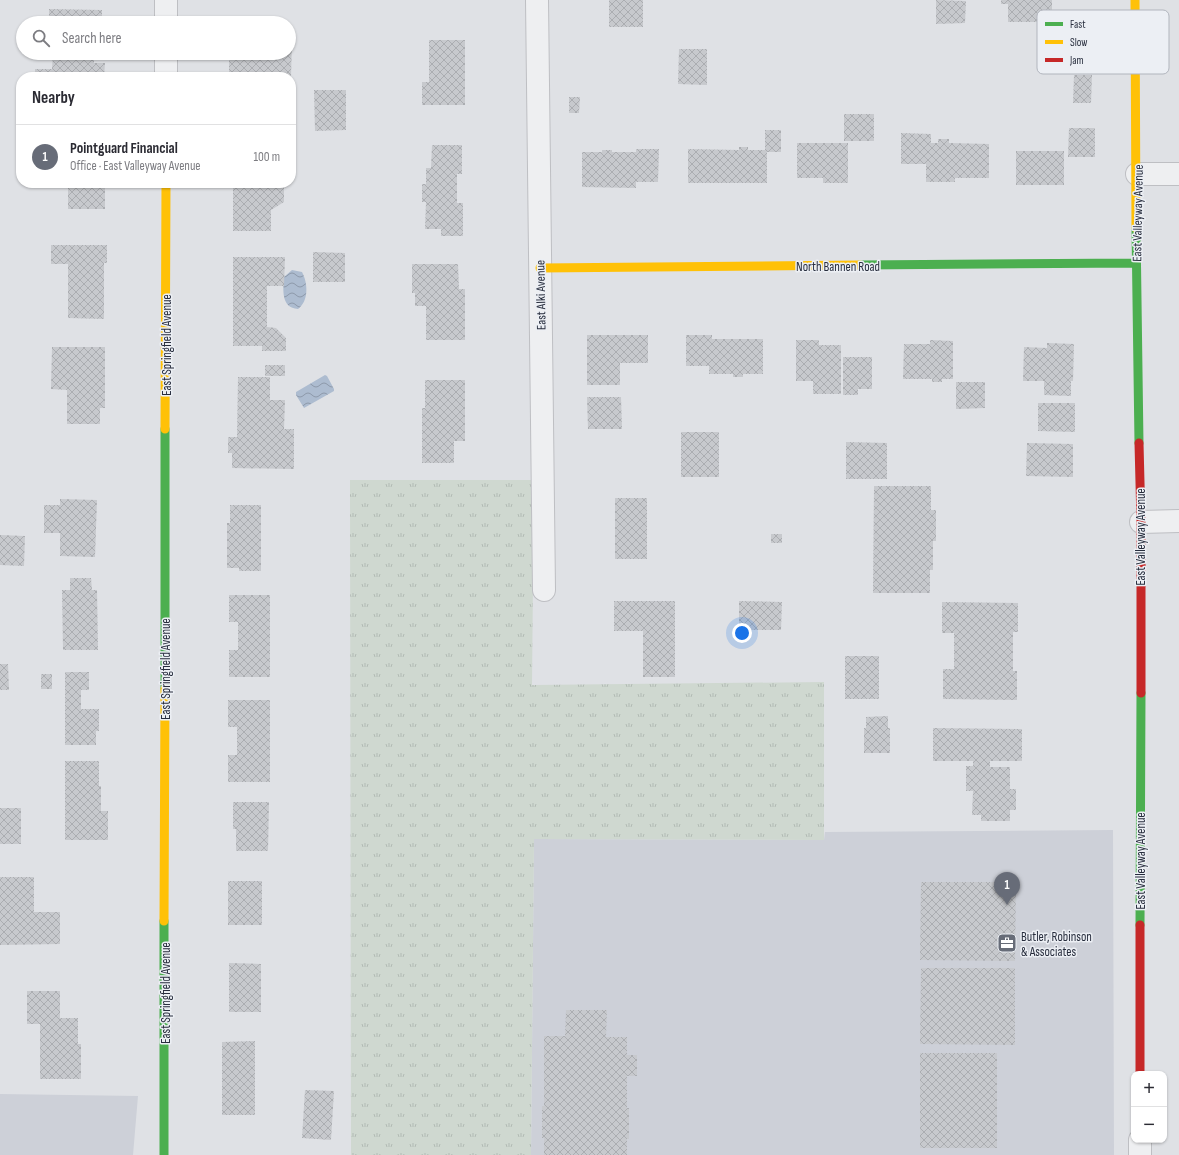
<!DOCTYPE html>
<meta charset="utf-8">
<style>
body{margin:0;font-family:"Sofia Sans Condensed",sans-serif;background:#f2f2f3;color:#2b2b33}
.controls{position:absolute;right:12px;bottom:12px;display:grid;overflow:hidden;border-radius:8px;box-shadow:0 1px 3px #0004}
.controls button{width:36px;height:36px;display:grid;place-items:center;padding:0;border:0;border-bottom:1px solid #e1e1e2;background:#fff;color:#2b2b33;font:20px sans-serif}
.you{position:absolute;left:742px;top:633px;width:14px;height:14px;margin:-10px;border:3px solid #fff;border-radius:50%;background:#1a73e8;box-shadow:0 0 0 6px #1a73e833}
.badge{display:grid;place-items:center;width:26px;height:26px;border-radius:50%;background:#676c78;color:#fff;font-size:13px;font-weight:700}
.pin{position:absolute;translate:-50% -33px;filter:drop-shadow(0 1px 2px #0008)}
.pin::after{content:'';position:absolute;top:21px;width:14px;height:12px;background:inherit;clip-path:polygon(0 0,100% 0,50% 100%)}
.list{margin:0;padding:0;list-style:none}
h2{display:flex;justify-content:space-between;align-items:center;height:52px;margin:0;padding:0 16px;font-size:17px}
h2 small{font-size:13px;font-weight:400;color:#7c7c81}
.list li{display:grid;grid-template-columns:26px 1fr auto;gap:12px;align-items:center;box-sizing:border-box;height:64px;padding:0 16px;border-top:1px solid #e1e1e2}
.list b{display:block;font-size:15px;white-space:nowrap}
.list p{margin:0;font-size:13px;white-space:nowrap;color:#7c7c81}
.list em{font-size:13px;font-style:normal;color:#7c7c81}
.icon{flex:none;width:22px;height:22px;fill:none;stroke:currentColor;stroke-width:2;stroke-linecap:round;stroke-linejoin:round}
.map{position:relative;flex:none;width:1179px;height:1155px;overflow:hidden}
.search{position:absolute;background:#fff;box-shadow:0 1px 3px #0004;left:16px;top:16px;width:280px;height:44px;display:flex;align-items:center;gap:10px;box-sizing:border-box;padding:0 14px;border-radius:22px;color:#7c7c81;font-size:15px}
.panel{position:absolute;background:#fff;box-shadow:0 1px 3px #0004;left:16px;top:72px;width:280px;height:116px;border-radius:16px}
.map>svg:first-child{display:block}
.built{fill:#cdd0d8}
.grass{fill:url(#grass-tufts)}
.water{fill:url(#water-waves)}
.building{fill:url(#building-cross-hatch)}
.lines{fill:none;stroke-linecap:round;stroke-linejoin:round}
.street-casing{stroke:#bebfc3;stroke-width:24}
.street{stroke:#eeeff1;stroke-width:22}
.fast{stroke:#4caf50;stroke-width:9}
.slow{stroke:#ffc107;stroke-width:9}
.jam{stroke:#c62828;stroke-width:9}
.labels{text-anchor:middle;stroke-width:3;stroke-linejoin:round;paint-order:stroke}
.street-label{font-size:13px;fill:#272d3d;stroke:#eceff4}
.poi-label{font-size:13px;fill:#272d3d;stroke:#eceff4;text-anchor:start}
.key{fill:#eceff4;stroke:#b1b5bd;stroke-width:1}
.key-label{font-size:11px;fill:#272d3d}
</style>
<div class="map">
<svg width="1179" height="1155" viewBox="0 0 1179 1155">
<defs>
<pattern id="grass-tufts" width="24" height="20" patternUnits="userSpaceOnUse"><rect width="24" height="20" fill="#cfd8d0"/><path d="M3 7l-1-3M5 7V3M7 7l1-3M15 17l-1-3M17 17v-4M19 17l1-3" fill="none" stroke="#b2bab4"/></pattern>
<pattern id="water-waves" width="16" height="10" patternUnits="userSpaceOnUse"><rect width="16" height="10" fill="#adbcd0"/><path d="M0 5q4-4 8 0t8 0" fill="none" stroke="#8d99aa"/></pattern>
<pattern id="building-cross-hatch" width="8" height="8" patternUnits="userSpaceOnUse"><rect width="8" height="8" fill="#c7c9cd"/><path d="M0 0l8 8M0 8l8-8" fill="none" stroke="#abadb1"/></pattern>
</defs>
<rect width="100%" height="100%" fill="#dfe1e5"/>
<path class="built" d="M1113,830L1114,1155H531L534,839L824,840L825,832Z
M0,1094L138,1096L133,1155H0Z"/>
<path class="grass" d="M350,480H534L532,685L824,682V840L534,839L531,1155H351Z"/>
<path class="water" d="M292,270L302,272C308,283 309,301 298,309C281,308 283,290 284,277Z
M325,375L327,376L334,389V391L304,408L296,395V392Z"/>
<path class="building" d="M609,0H643V27H609Z
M936,0L966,1L965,23L936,24Z
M1001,0H1052V11H1047V22H1008V4H1001Z
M49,9L102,10V23H49Z
M429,40H465V105H422V82H429Z
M289,42H292L291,77H257V73L229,72V53H289Z
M679,49H707V85L678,84Z
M53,53H103V55H94V63H105L104,77H35V69H52Z
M1074,75H1092L1091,103H1073Z
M314,90H346V130L315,131Z
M569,97H580L579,113H569Z
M844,114H874V141H844Z
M1069,128H1095V157H1068Z
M765,130H781V152H767V183H688V149L739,150V147H748V150H765Z
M901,133L931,134V143H938V139H949V143L989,144V178H955V182H926V164H901Z
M797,143H848V183H823V178H797Z
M432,145H462V174H457V203H463V236H441V229H425L426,202H422V184H426V168H431Z
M636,149H659L658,182H636V188L582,187V152H602V150H612V152H636Z
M1016,151H1064V185H1016Z
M68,183H105V209H68Z
M233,183H284V202L271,210V231H233Z
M51,245H107V263H104V319L68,318V264H51Z
M313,252L345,253V282H313Z
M233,257H285L284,286H267V327L276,328L286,338V351H262V346H233Z
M412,264H458L459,289H465V340H426V306H415V293H412Z
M587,335H648V363H620V385H587Z
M686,335H712V339H763V374H743V377H733V374H709V366H686Z
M796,340H819V345H841V394H813V381H796Z
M930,340L953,341V379H942V382H932V379H903L904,344H930Z
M1047,343L1074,344L1073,381H1071V396L1044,395V381H1023L1024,347L1047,348Z
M52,347H105V408H100V424H67V390L51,389Z
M843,357H872V389H858V395H843Z
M265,365H285V376H265Z
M238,377H270V400H285L284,429H294V469L232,468V453H228V437H237Z
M425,380H465V441H454V463H422V408H425Z
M956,382H985V408L956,409Z
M587,397H621L622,429H588Z
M1038,403H1075V432L1038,431Z
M681,432H719V477H681Z
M846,442L887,443V479H846Z
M1027,443L1073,444V477L1026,476Z
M874,486H931V510H936V541H933V570H930V593H873Z
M615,498H647V559H615Z
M60,499L97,500L95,557L60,556V533H44V505H60Z
M230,505H261V571H239V568H227V523H230Z
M771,534H782V543H771Z
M0,535L25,536L24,566L0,565Z
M70,578H91L92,590H97L98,650H63L62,590H70Z
M229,595H270V677H229V650H238V622H229Z
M614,601H675V677H643V631H614Z
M739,601L782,602L781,630H739Z
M942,602L1018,603V632H1013V671H1017V700L943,699V669H954V633H942Z
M845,656H879V699H845Z
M0,664H8L9,690H0Z
M65,672H89V690H81V709H99V731H96V745H65Z
M41,674H52V689H41Z
M228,700H270V782H228V755H237V727H228Z
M888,716V728H890V753H864V728H866V717Z
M933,728L1022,729V761H990V767H1010V789H1016V810H1010V821H981V815H972L973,791H966V766H973V761H933Z
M65,761H99V786H101V811H108V840H65Z
M233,802H269L268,851H236V829H233Z
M0,808H21V844H0Z
M0,877H34V912H60V944L0,945Z
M228,881H262V925H228Z
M921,882H1016L1015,961L920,960Z
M229,963L261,964V1012H229Z
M921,968H1015V1045L920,1044Z
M27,991H60V1018H78V1044H81V1079H40V1024H27Z
M566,1010H607L606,1037H627V1055H637V1076H627V1108H629V1139H627V1155H544V1138H542V1106H544V1036H565Z
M255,1041V1115H222V1042Z
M920,1053H997V1148H920Z
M305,1090L334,1091L331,1140L302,1138Z"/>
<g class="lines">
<defs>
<path id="street" d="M537,0L544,590
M166,23V0
M166,77V53
M1137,174H1179
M1141,522L1179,521
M1140,1155V1140"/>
</defs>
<use href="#street" class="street-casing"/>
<use href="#street" class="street"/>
<path class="fast" d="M1136,228L1139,443
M860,265L1136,263
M165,689V429
M1140,925L1141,693
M164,1155V921"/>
<path class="slow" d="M1135,0L1136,228
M540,268L860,265
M165,429L166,183
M164,921L165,689"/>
<path class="jam" d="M1139,443L1141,522V693
M1140,1074V925"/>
</g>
<defs>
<symbol id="office-square" viewBox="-11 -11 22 22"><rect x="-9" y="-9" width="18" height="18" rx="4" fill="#676c78" stroke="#eceff4"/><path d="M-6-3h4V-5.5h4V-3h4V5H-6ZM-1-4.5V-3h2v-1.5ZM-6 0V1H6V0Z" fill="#fff"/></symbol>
</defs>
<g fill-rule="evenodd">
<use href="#office-square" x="996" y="932" width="22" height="22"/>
</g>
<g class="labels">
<g class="street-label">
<text transform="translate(1137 213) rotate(-89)" y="5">East Valleyway Avenue</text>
<text x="838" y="271">North Bannen Road</text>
<text transform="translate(540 295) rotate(-91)" y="5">East Alki Avenue</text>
<text transform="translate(166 345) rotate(-90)" y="5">East Springfield Avenue</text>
<text transform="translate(1140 537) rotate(-90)" y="5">East Valleyway Avenue</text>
<text transform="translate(165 669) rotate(-90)" y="5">East Springfield Avenue</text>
<text transform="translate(1140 861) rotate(-90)" y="5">East Valleyway Avenue</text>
<text transform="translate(165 993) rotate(-90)" y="5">East Springfield Avenue</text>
</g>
<g class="poi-label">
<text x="1021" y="941">Butler, Robinson<tspan x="1021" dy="15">&amp; Associates</tspan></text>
</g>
</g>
<rect x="1037" y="10" width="132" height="64" rx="6" class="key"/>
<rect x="1045" y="22" width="18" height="4" fill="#4caf50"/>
<rect x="1045" y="40" width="18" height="4" fill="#ffc107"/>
<rect x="1045" y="58" width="18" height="4" fill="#c62828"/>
<g class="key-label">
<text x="1070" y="28">Fast</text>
<text x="1070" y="46">Slow</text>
<text x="1070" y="64">Jam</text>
</g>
</svg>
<div class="controls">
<button>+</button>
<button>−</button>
</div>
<div class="you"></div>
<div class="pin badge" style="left:1007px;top:905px">1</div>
<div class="search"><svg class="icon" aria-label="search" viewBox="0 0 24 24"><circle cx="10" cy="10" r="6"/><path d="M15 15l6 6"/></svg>Search here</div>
<section class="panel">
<h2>Nearby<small></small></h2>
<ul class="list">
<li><span class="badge">1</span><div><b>Pointguard Financial</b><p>Office · East Valleyway Avenue</p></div><em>100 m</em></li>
</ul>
</section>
</div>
